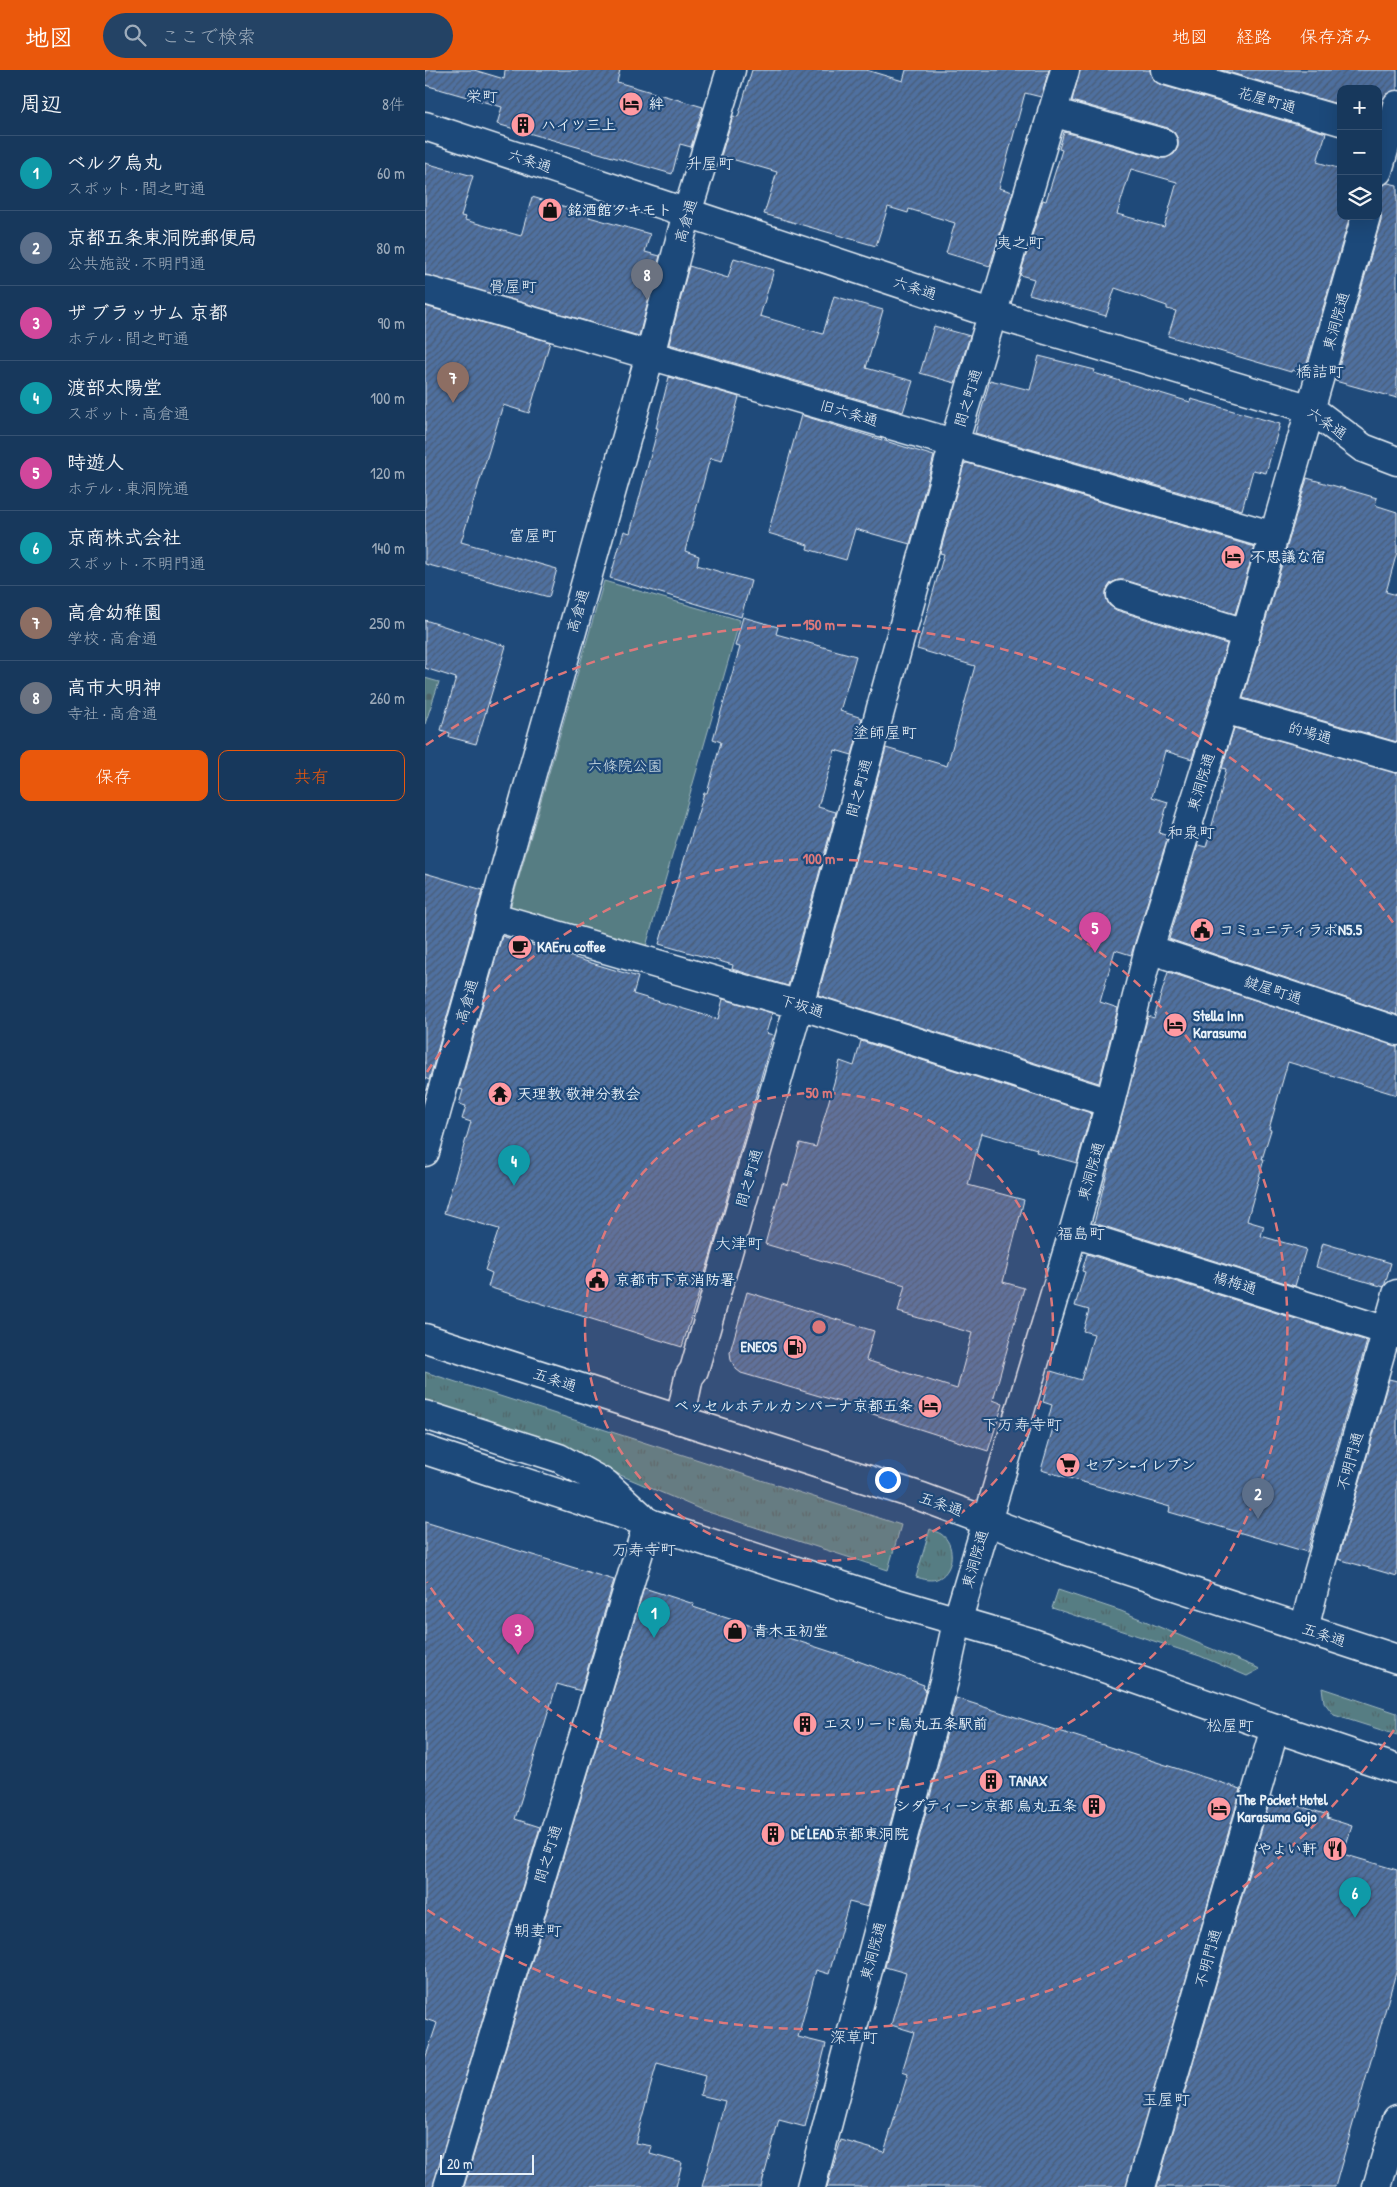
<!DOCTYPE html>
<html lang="ja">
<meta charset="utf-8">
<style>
body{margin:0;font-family:"Patrick Hand","Klee One",sans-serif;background:#244365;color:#f1f3f6}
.controls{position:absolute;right:15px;top:15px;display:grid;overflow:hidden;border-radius:10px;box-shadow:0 5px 20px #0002}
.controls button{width:45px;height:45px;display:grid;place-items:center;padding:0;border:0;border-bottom:1px solid #365272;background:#17385c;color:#f1f3f6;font:25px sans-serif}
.scale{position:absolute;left:15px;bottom:12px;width:94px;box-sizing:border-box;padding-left:5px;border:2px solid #e8f1f8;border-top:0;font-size:14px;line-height:18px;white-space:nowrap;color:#e8f1f8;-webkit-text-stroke:4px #1f4a7a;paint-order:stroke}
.you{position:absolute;left:462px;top:1409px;width:18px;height:18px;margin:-12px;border:4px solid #fff;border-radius:50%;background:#1a73e8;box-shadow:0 0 0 8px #1a73e833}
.badge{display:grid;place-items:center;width:32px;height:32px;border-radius:50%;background:#ea580c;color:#fff;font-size:16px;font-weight:700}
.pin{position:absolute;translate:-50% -41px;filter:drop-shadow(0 1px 2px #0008)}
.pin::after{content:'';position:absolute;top:26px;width:18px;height:15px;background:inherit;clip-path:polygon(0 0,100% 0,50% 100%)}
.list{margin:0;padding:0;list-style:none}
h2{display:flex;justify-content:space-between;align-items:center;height:65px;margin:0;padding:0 20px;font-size:21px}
h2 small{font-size:16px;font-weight:400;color:#9eacbb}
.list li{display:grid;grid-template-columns:32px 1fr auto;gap:15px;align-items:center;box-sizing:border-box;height:75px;padding:0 20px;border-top:1px solid #365272}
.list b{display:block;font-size:19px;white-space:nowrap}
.list p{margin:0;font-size:16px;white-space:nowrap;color:#9eacbb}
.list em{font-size:16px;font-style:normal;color:#9eacbb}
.actions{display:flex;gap:10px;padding:15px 20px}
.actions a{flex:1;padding:11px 0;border:1px solid #ea580c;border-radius:10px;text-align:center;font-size:18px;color:#ea580c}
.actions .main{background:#ea580c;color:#fff}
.icon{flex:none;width:28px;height:28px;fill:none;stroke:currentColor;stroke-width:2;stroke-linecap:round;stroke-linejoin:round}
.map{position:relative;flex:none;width:972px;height:2117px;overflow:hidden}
header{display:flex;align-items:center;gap:30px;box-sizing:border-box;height:70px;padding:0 25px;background:#ea580c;color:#fff}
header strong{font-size:24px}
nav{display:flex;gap:28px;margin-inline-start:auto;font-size:18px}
.search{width:350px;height:45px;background:#244365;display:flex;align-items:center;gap:12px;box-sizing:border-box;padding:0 18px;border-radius:28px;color:#9eacbb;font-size:19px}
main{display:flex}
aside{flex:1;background:#17385c}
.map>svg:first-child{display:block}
.grass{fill:url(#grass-tufts);stroke:#9fb7be}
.cemetery{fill:url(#cemetery-stones);stroke:#9fb7be}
.park{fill:#567d83;stroke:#9fb7be}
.building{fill:url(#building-hatch);stroke:#e8f1f8;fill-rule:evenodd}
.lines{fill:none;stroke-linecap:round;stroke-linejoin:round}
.minor-casing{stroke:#e8f1f8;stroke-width:31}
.highway-casing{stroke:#e8f1f8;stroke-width:31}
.minor{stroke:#1f4a7a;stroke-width:28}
.highway{stroke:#1f4a7a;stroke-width:28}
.ring{fill:none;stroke:#dd787b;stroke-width:2.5;stroke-dasharray:9 6}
.labels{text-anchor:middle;stroke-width:4.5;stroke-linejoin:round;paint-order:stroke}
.street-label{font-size:15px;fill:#e8f1f8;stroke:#1f4a7a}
.poi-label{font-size:15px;font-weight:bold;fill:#e8f1f8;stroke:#1f4a7a;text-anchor:start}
.park-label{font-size:15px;fill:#d2e0e6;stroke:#1f4a7a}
.neighbourhood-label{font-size:16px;fill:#e8f1f8;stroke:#1f4a7a}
.centre{fill:#dd787b;stroke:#1f4a7a;stroke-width:2.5}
.ring-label{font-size:15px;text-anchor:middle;font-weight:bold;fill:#dd787b;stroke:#1f4a7a;stroke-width:4.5;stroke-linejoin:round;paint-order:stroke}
</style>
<header>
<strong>地図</strong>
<div class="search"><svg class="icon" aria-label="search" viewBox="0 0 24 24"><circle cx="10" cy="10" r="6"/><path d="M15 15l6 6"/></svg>ここで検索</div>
<nav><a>地図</a><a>経路</a><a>保存済み</a></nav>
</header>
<main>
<aside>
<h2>周辺<small>8件</small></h2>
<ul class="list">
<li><span class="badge" style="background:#0f9aa8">1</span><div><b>ベルク烏丸</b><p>スポット · 間之町通</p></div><em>60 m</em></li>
<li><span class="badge" style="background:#5c6f8a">2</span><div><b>京都五条東洞院郵便局</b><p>公共施設 · 不明門通</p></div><em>80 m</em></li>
<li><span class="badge" style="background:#d1479c">3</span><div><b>ザ ブラッサム 京都</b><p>ホテル · 間之町通</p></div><em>90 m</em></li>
<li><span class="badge" style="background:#0f9aa8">4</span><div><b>渡部太陽堂</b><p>スポット · 高倉通</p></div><em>100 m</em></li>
<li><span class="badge" style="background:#d1479c">5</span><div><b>時遊人</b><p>ホテル · 東洞院通</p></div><em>120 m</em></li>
<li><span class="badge" style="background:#0f9aa8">6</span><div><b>京商株式会社</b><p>スポット · 不明門通</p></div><em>140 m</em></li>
<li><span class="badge" style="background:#8d6e63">7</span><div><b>高倉幼稚園</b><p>学校 · 高倉通</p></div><em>250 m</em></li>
<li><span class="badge" style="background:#6b7280">8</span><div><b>高市大明神</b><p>寺社 · 高倉通</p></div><em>260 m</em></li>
</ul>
<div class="actions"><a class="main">保存</a><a>共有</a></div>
</aside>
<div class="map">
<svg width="972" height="2117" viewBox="0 0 972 2117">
<defs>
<pattern id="grass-tufts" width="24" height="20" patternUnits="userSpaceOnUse" patternTransform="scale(1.25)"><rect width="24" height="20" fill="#567d83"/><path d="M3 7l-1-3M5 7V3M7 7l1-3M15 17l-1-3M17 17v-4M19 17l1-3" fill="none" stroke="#4f6569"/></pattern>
<pattern id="cemetery-stones" width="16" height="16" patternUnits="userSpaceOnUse" patternTransform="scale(1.25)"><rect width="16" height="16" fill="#567d83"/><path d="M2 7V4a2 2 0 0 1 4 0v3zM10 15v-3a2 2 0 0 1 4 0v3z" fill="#4f6569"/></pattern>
<pattern id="building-hatch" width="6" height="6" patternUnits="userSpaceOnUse" patternTransform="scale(1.25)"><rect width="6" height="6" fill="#4f70a0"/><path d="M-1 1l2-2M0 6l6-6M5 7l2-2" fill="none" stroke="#4a5c75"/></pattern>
</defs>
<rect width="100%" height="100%" fill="#1f4a7a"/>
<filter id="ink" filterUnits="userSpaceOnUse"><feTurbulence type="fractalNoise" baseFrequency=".02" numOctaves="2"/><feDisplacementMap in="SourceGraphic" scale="10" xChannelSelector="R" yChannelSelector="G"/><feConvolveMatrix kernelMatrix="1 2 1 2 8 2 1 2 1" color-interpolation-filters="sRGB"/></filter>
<g filter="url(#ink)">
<path class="grass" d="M0,1302L476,1455L463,1500L277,1440L137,1380L0,1335Z
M505,1459C508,1461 513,1462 516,1464C530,1473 530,1500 514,1508C507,1512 498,1509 491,1507Z
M633,1520L696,1541L835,1599L822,1606L775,1586L627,1538Z
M897,1618L972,1643V1665L909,1645L899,1632Z"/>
<path class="cemetery" d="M0,608L14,612L0,654Z"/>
<path class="park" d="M179,511L315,550L220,880L84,842Z"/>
<path class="building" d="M0,0H49L79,9L80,0H195L192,12L278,37L266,77L255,74L247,104L72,54L77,37L0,15Z
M327,0H441L478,11L481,0H624L616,27L600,23L574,118L588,122L565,196L521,183L530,153L484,139L483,143L463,137L451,176L339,144L352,102L296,86L308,46L313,47Z
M655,0H725L728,10L736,15L901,63L892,92L916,99V146H925L879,303L867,300L866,302L743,266L751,241L742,239V236L690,218L681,246L604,224L609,209L595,205L618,130L621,131L637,80L634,79L639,62L734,88H741L749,84L753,77V69L749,62L743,58L647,31ZM706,99L752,112L739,157L692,144Z
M796,0H972V20L961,24L953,44V19H916V35Z
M0,93L48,106L36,146L41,147L40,150L96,166L107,127L165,144L164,147L225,164L220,182L235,186L214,266L0,205Z
M963,113L972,115V328L910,311L956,150V143L953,137V116Z
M309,188L349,200L335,246L398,264L409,226L458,240L441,298L488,311L478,342L244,274L264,196L303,208Z
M0,236L125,272L104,343L78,335L36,472L132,499L124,527L0,494Z
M509,256L545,266L530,313L495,303Z
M614,286L670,300L669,303L765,332L766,329L855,354L841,403L828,400L817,440L550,363L565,310L605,320Z
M244,307L314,327L297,391L285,388L260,481L274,486L272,495L326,511L316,547L185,508L199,461L205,463L233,358H231Z
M376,345L509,386L485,474L430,459L421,490L382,479L383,475L343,463Z
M542,393L830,477L810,544L700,510H693L686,513L681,521V528L684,535L691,540L802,574L767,689L740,681L727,727L743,732L734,763L743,766L706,885L690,880L675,932L693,938L674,1013L393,925L461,678L522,696L550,596L492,579L519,484L515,483L539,394Z
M882,408L952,428L950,435L972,442V482L961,522L972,525V672L818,628Z
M318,547L353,557L351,564L431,586L415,641L437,648L427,685L410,680L393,737L411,742L363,916L307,899L308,895L234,874L279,723H282L296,672L288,669L315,577L310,576Z
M0,550L81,576L51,674L24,667L25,663L16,660L31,608L0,598Z
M809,658L972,703V945L744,869L773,775L781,777L797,719H796L801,699L797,698Z
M0,803L58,820L4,1010L0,1008Z
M77,866L213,907L208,924L293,949L298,929L347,943L341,963L348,965L286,1184L257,1277L63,1217L67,1203L60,1200L74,1159L19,1143L46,1052L37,1049L41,1036L34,1034L38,1020L34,1019Z
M743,902L972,976V1025L863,992L844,1059L846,1060L837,1089H839L822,1151L839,1156L836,1166L881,1179L870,1216L669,1153L723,946L729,948Z
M436,971L666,1043L652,1093L611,1082L612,1079L556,1063L543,1115L599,1130L578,1212L599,1218L568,1330L578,1334L563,1381L432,1339V1337L316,1303L311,1299L306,1290L305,1282L322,1222L449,1261L441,1290L532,1319L547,1263L473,1242L480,1215L340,1174L357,1113L363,1115L375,1073L391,1077L415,991L429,996Z
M898,1173L966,1193L959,1217L891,1197Z
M662,1184L942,1271L882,1482L744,1442L745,1437L616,1400L628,1358L621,1357L627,1335L618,1332L626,1301L656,1310L669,1264L658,1261L664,1240L650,1236L660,1202L657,1201Z
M964,1309L972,1311V1506L913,1489Z
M0,1452L189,1510L156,1621L132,1614L90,1749L115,1757L8,2117H0V1989L12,1953L0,1949Z
M219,1518L269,1534L268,1537L422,1587L499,1615L498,1618L501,1619L443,1837L424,1832L404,1904L391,1900L373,1967L401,1974L380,2057L354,2050L336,2117H277L300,2031L275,2025L280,2006L232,1993L210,2073L227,2076L225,2084L257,2093L251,2117H39Z
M531,1628L816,1719L701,2117H402L416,2070L459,2082L483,2004L477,2002L489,1962L466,1955L481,1903L460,1897Z
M846,1727L903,1745L902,1748L927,1756L918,1784L972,1800V1899L910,2117H732Z"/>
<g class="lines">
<defs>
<path id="minor" d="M740,0L916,51
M627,42L738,73
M0,56L568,244L886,339L938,378L972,391
M953,101L972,35
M0,220L849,466
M696,525L820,563
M799,639L972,688
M66,846L374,935L685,1033
M724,879L972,961
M0,1082L225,285L262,143L306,0
M648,1163L972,1264
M255,1350L264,1307L269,1300L374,935L529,373L640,0
M879,1559L892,1507L972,1224
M23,2117L223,1452
M386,2117L519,1611L532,1552L648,1163L685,1033L724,879L799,639L941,146
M716,2117L850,1658"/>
<path id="highway" d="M0,1268L497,1427L634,1478L972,1589
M0,1345L134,1388L181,1414L216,1446
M0,1380L464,1531L605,1572L850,1658L972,1699
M952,2117L972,2049"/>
</defs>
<use href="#minor" class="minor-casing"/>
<use href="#highway" class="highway-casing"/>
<use href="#minor" class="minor"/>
<use href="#highway" class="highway"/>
</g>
</g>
<circle cx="394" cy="1257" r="234" fill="#dd787b" fill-opacity=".12"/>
<g class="ring">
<circle cx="394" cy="1257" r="234"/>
<path d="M2 1002A468 468 0 1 1 2 1512"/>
<path d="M969 1660A702 702 0 0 1 1 1839M1 675A702 702 0 0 1 969 854"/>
</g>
<defs>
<symbol id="hotel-disc" viewBox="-11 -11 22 22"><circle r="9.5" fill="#ff9aa2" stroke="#1f4a7a"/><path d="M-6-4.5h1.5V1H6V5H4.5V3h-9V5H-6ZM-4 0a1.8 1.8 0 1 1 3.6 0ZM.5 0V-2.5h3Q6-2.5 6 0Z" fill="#111"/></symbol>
<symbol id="building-disc" viewBox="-11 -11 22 22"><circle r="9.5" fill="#ff9aa2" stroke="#1f4a7a"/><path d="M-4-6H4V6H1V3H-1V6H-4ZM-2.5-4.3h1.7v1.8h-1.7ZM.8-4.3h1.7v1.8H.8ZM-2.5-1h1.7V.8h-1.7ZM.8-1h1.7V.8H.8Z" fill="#111"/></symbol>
<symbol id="shop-disc" viewBox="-11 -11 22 22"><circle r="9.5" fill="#ff9aa2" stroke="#1f4a7a"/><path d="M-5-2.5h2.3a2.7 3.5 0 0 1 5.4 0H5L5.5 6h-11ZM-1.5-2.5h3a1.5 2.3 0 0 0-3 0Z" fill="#111"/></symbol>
<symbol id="civic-disc" viewBox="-11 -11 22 22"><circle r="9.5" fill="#ff9aa2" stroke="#1f4a7a"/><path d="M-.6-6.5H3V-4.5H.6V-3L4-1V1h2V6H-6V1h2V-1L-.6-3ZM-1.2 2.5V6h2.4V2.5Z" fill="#111"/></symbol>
<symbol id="cafe-disc" viewBox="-11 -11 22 22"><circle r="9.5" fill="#ff9aa2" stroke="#1f4a7a"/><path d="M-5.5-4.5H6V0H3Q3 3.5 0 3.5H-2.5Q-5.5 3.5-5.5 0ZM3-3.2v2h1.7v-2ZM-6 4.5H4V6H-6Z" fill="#111"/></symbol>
<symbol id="temple-disc" viewBox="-11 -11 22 22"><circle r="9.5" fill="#ff9aa2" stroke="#1f4a7a"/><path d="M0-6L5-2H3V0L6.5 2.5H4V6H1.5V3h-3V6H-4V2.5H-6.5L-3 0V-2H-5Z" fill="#111"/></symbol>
<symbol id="fuel-disc" viewBox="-11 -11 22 22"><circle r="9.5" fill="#ff9aa2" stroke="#1f4a7a"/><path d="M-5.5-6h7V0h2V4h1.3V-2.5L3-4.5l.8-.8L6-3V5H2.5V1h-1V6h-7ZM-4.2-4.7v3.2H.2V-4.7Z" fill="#111"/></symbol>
<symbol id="supermarket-disc" viewBox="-11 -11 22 22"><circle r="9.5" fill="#ff9aa2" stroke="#1f4a7a"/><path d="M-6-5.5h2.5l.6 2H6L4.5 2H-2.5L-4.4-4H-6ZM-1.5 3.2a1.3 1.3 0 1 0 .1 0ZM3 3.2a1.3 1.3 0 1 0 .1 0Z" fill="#111"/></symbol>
<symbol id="restaurant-disc" viewBox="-11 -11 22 22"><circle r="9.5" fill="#ff9aa2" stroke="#1f4a7a"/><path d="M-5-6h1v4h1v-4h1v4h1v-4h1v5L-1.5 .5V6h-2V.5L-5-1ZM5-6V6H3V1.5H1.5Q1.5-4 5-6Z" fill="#111"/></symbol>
</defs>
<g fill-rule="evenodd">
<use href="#hotel-disc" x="192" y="20" width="28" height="28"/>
<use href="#building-disc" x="84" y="41" width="28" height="28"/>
<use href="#shop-disc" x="111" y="126" width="28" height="28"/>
<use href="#hotel-disc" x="794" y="473" width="28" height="28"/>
<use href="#civic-disc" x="763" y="846" width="28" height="28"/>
<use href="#cafe-disc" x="81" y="863" width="28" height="28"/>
<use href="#hotel-disc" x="736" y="941" width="28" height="28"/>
<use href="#temple-disc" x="61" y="1010" width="28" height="28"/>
<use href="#civic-disc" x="158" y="1196" width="28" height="28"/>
<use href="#fuel-disc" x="356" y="1263" width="28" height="28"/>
<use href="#hotel-disc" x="491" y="1322" width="28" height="28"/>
<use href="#supermarket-disc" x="629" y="1381" width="28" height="28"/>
<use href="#shop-disc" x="296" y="1547" width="28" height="28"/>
<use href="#building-disc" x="366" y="1640" width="28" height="28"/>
<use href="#building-disc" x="552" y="1697" width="28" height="28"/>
<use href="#building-disc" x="655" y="1722" width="28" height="28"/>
<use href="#hotel-disc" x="780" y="1725" width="28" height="28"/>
<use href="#building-disc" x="334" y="1750" width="28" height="28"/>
<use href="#restaurant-disc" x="896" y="1765" width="28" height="28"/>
</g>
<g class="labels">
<g class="street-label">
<text transform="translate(842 30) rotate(16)" y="5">花屋町通</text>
<text transform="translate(105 91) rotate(18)" y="5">六条通</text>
<text transform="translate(261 151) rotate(-74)" y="5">高倉通</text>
<text transform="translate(490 218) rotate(18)" y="5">六条通</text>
<text transform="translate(911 251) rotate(-74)" y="5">東洞院通</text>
<text transform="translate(543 328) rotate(-73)" y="5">間之町通</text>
<text transform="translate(424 343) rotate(16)" y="5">旧六条通</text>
<text transform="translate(902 353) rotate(35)" y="5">六条通</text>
<text transform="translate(153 541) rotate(-74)" y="5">高倉通</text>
<text transform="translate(885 663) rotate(16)" y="5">的場通</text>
<text transform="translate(776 712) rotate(-73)" y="5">東洞院通</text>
<text transform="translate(434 718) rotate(-75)" y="5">間之町通</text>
<text transform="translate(848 920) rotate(18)" y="5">鍵屋町通</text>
<text transform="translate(42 931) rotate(-74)" y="5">高倉通</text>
<text transform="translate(377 936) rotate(17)" y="5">下坂通</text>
<text transform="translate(666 1101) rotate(-74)" y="5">東洞院通</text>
<text transform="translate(324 1108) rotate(-74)" y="5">間之町通</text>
<text transform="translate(810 1213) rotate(17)" y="5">楊梅通</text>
<text transform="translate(130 1310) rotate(18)" y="5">五条通</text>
<text transform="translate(925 1391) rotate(-74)" y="5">不明門通</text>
<text transform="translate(516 1434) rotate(19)" y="5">五条通</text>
<text transform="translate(550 1489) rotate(-74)" y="5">東洞院通</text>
<text transform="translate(899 1565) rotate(18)" y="5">五条通</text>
<text transform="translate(123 1784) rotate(-73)" y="5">間之町通</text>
<text transform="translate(448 1881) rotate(-75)" y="5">東洞院通</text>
<text transform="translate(783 1888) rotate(-74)" y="5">不明門通</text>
</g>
<g class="poi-label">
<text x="224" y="39">絆</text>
<text x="116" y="60">ハイツ三上</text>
<text x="142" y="145">銘酒館タキモト</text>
<text x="826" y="492">不思議な宿</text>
<text x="794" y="865">コミュニティラボN5.5</text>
<text x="112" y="882">KAEru coffee</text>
<text x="768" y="951">Stella Inn<tspan x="768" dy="17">Karasuma</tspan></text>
<text x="92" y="1029">天理教 敬神分教会</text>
<text x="190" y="1215">京都市下京消防署</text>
<text x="352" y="1282" text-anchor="end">ENEOS</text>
<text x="488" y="1341" text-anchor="end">ベッセルホテルカンパーナ京都五条</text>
<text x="660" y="1400">セブン-イレブン</text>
<text x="328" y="1566">青木玉初堂</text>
<text x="398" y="1659">エスリード烏丸五条駅前</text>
<text x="584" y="1716">TANAX</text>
<text x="812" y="1735">The Pocket Hotel<tspan x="812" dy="17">Karasuma Gojo</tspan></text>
<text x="652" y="1741" text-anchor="end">シダティーン京都 烏丸五条</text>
<text x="366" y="1769">DE'LEAD京都東洞院</text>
<text x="892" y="1784" text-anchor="end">やよい軒</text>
</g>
<g class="park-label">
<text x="200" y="701">六條院公園</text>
</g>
<g class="neighbourhood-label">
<text x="57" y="32">栄町</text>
<text x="285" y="99">升屋町</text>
<text x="595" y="178">夷之町</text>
<text x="88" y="222">骨屋町</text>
<text x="895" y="307">橋詰町</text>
<text x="108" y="471">富屋町</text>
<text x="460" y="668">塗師屋町</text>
<text x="766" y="768">和泉町</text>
<text x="656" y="1169">福島町</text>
<text x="314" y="1179">大津町</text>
<text x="597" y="1360">下万寿寺町</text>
<text x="219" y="1485">万寿寺町</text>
<text x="805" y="1661">松屋町</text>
<text x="113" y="1866">朝妻町</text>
<text x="429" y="1973">深草町</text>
<text x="741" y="2035">玉屋町</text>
</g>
</g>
<circle cx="394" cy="1257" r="8" class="centre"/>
<g class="ring-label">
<text x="394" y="560">150 m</text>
<text x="394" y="794">100 m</text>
<text x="394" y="1028">50 m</text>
</g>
</svg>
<div class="controls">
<button>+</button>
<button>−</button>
<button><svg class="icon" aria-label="layers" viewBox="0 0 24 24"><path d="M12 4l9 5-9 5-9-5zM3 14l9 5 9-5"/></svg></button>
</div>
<div class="scale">20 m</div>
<div class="you"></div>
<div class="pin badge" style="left:229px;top:1568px;background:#0f9aa8">1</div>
<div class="pin badge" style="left:833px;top:1449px;background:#5c6f8a">2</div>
<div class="pin badge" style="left:93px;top:1585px;background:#d1479c">3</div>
<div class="pin badge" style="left:89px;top:1116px;background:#0f9aa8">4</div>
<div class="pin badge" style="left:670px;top:883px;background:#d1479c">5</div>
<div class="pin badge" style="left:930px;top:1848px;background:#0f9aa8">6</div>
<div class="pin badge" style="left:28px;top:333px;background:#8d6e63">7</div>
<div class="pin badge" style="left:222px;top:230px;background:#6b7280">8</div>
</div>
</main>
